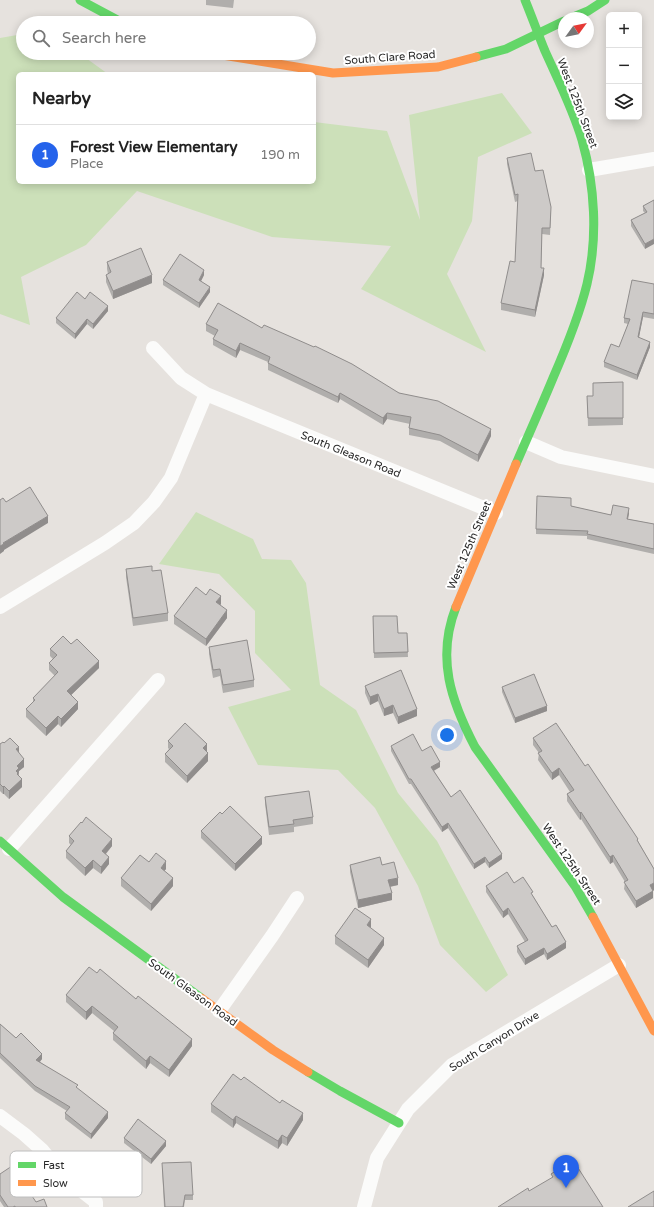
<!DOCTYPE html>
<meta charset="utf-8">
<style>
body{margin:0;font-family:"Varela Round",sans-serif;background:#f2f2f2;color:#222}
.controls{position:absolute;right:12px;top:12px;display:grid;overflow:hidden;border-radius:6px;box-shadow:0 2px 10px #0003}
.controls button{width:36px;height:36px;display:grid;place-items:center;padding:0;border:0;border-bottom:1px solid #e0e0e0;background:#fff;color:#222;font:20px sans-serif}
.compass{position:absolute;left:558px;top:12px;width:36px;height:36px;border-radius:50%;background:#fff;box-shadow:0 2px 10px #0003;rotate:57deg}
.you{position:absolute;left:447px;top:735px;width:14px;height:14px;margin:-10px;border:3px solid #fff;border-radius:50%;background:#1a73e8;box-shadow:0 0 0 6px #1a73e833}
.badge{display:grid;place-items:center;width:26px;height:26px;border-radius:50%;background:#2563eb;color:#fff;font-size:13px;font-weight:700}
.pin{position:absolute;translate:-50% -33px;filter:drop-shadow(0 1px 2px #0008)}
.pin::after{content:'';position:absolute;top:21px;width:14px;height:12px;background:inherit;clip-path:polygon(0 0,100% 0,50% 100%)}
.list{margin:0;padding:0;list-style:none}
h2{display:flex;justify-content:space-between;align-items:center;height:52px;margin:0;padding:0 16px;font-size:17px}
h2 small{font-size:13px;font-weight:400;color:#767676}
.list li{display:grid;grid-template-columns:26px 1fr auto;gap:12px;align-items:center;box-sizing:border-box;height:60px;padding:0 16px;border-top:1px solid #e0e0e0}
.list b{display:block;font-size:15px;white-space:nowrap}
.list p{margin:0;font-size:13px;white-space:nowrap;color:#767676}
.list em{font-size:13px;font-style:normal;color:#767676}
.icon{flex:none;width:22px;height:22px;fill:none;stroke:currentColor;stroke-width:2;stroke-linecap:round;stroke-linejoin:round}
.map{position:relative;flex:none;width:654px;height:1207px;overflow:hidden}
.search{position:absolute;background:#fff;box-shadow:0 2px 10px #0003;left:16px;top:16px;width:300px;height:44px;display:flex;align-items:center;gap:10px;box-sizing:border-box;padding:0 14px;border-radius:22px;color:#767676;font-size:15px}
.panel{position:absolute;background:#fff;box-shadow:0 2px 10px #0003;left:16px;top:72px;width:300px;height:112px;border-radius:6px}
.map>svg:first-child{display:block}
.green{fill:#cce0b9}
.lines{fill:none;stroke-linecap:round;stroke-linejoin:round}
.street{stroke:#fbfbfa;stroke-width:14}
.fast{stroke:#63d668;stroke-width:9}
.slow{stroke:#ff974d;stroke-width:9}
.wall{fill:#b0aeac}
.shaded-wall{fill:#908d8c}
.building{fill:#cdcac8;stroke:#908d8c}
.labels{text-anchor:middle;stroke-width:4;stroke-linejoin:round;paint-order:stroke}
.street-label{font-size:11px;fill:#282828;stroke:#fff}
.key{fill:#fff;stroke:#bebebe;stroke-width:1}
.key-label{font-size:11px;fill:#282828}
</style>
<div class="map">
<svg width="654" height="1207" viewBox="0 0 654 1207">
<rect width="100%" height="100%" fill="#e6e2de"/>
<path class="green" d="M23,34V53H79L108,74H18V182H314V122L387,131L420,220L409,115L502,93L532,133L478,157L472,221L447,274L486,352L361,289L391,246L272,237L137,191L86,245L21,277L30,325L0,314V38Z
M196,512L253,539L262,559L291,560L306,583L320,685L356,710L398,793L437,841L508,975L486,992L440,945L418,886L375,808L338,770L258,765L228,707L291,690L255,653V611L219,574L159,564Z"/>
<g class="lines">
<path class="street" d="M589,170L654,159
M153,348L181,378L206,394L496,513
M526,442L561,457L654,476
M0,607L105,543L134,523L154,502L171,478L206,394
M9,849L158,680
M219,1011L272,936L297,898
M0,1116L24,1134L42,1150L64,1177L96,1202V1207
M364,1207L377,1158L408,1109L452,1065L619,965"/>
<path class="fast" d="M80,0L123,23
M571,18L588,11L605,0
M476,57L506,49L564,21
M516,464C528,436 541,407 553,378C566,348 579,317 587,284C598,238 595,186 582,140C573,109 558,80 545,51C538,34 532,17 525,0
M456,607C436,658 451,701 475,747L575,886L593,917
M0,841L63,897L201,998
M308,1072L340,1091L399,1123"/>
<path class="slow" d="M210,53L333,73L438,67L476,57
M456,607L516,464
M593,917L654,1031
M201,998L273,1050L308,1072"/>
</g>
<path class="wall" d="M206,0H234L233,8L206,5Z
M507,158L535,171L551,213L550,235L542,234L541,268L544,275L535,317L501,310V303L515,262L518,201L515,202L507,164Z
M654,200L645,249L631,226V220L645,213L643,211V206Z
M107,262L152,283L113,299L106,282V275L108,274L107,269Z
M204,275L201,281L210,292L199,308L163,285V280Z
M654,284V319L643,317L639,337L650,347L637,380L604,367V362L619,347L628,324L624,323V318Z
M85,299L108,311L93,329L87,324L75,339L56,323V318Z
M206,324L262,328L491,436L478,462L440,441L409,435V428L410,424L387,419L383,425L340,399L338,403L268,370V362L240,350L236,358L213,345V339L215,336L206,331Z
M623,382V425L588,426L587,396H593Z
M571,506L611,515L629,513L628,519L654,524V554L587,539V536L536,534V529Z
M126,569L152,571L168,613V621L133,626L126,577Z
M206,595L221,604L220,605L227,618L206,646L174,624V616Z
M373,616L398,633H407L408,657L374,658Z
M71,644L99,668L71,695L78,709L61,727L58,724L46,736L26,717V709L33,702V698L55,676L49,670V663L53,659L50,656V649Z
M209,647L254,680V687L223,693L220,676L213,678L209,654Z
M365,686L417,716L398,724L393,713L384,716L378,701L370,705L365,693Z
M502,687L547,711L515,723L502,692Z
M533,738L585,766L638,841L654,869V890L653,891V898L636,908L624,889L625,882L613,862L610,864L581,819L580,820L567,801V794L570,792L559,775L552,780L538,760L539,753L533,745Z
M168,741L207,752L208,761L187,783L165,762V754L169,749L168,748Z
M4,743L19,753L24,767L19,771L18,776L22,787L9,799L4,794H3L0,791V744Z
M391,746L422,751L440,767L434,771L451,797L502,859L489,868L485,862L474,869L448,828L442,832L411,784H409L391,751Z
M265,797L313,817V824L294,827V832L269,835L265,804Z
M222,814L262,844L235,871L201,838V831Z
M69,836L112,846L106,854L109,864L101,874L93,868L85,876L66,858V851L71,845L69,843Z
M149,862L166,869L164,871L173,886L151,911L121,886V878Z
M350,865H382L398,885L390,887L392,900L358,908L350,872Z
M514,883L533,896L552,927L566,948L547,960L544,954L525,965L517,952V946L525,942L508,914L503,918L486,892V886Z
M371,927L370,928L384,945L368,968L335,944V936Z
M66,995L192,1046L169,1077L150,1063L146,1069L113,1040V1033L114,1031L92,1013L86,1020L66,1002Z
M0,1024L16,1038L42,1059L40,1062L78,1089L108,1118L91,1139L65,1119V1113L67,1111L35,1091L0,1058Z
M211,1104L303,1120L287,1146L282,1143L278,1149L236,1123L233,1128L211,1112Z
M124,1138L166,1146L151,1164L124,1143Z
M162,1168L193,1195V1200H185L184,1207H164Z
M0,1174L36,1202L47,1207H4L0,1201Z"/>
<path class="shaded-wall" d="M654,239V244L645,249V244Z
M544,268V275L535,317V310Z
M204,270V275L199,285V280Z
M152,275V283L113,299V291Z
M210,287V292L199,308V303Z
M108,306V311L93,329V324Z
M643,312V317L638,342V337Z
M87,319V324L75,339V334Z
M650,342V347L637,380V375Z
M240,343V350L236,358V351Z
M340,393V399L338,403V397Z
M387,413V419L383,425V418Z
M491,429V436L478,462V455Z
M629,508V513L627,524V519Z
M48,516V523L4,550V551L0,554V546L3,543Z
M221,596V604L216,610V602Z
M227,610V618L206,646V639Z
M99,661V668L67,699V691Z
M378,694V701L370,705V697Z
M78,702V709L61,727V719Z
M393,705V713L384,716V709Z
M547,706V711L515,723V718Z
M417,709V716L398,724V717Z
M58,716V724L46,736V728Z
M207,744V752L203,756V748Z
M19,747V754L16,749Z
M208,753V761L187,783V776Z
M24,759V767L19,771L18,780L16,771L17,766Z
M440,762V767L431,772V767Z
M559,768V775L552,780V773Z
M22,779V787L9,799V791Z
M4,786V794H3V787Z
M581,812V819L580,820V813Z
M448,823V828L442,832V827Z
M262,837V844L235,871V864Z
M112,839V846L102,858V851Z
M502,854V859L489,868V863Z
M613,855V862L610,864V857Z
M109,857V864L101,874V867Z
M485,857V862L474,869V864Z
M93,860V868L85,876V868Z
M166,861V869L161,875V868Z
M173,878V886L151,911V904Z
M398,878V885L388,887V880Z
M654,883V890L650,892V885Z
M653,891V898L636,908V901Z
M392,893V900L358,908V900Z
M508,908V914L503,918V912Z
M371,919V927L367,932V925Z
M384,938V945L368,968V960Z
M566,942V948L547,960V954Z
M544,948V954L525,965V959Z
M92,1006V1013L86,1020V1012Z
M192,1039V1046L169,1077V1070Z
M42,1054V1059L36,1066V1060Z
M150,1056V1063L146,1069V1061Z
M108,1112V1118L91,1139V1134Z
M303,1113V1120L287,1146V1138Z
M236,1116V1123L233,1128V1120Z
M282,1135V1143L278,1149V1141Z
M166,1141V1146L151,1164V1159Z"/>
<path class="building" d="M531,153L535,171L543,170L551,207L550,228H542L541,268H544L535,310L501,303L510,261L515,262L518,194L515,195L507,158Z
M654,200V239L645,244L631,220L647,212L643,206Z
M141,248L152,275L113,291L106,275L111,272L107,262Z
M180,254L204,270L199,280L210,287L199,303L163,280Z
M632,280L654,284V314L643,312L638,337L650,342L637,375L604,362L611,344L619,347L630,319L624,318Z
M77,292L85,299L90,292L108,306L93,324L87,319L75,334L56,318Z
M218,303L262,328L264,325L314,347L315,346L352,364L399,393L438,401L491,429L478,455L440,435L409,428L411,417L387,413L383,418L340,393L338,397L268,363L270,357L240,343L236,351L213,339L218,330L206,324Z
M623,382V418H588L587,396H593V383Z
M30,487L48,516L3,543L4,544L0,546V500L3,498L6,502Z
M537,496L571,498V506L611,515L613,505L629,508L627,519L654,524V549L587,534L588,531L536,529Z
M152,566V571L161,570L168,613L133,618L126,569Z
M196,587L206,595L210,589L221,596L216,602L227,610L206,639L174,616Z
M373,616H397L398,633H407L408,652L374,653Z
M63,636L71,644L77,639L99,661L67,691L78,702L61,719L58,716L46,728L26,709L35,700L33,698L58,672L49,663L57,655L50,649Z
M247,640L254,680L223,685L220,669L213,670L209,647Z
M401,670L417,709L398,717L393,705L384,709L378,694L370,697L365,686Z
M534,674L547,706L515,718L502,687Z
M185,723L207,744L203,748L208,753L187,776L165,754L173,746L168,741Z
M556,723L585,766L588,764L638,839L637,840L654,869V883L650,885L653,891L636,901L624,882L628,880L613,855L610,857L581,812L580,813L567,794L574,790L559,768L552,773L538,753L542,751L533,738Z
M413,734L422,751L431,746L440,762L431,767L451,797L460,790L502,854L489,863L485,857L474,864L448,823L442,827L411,779H409L391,746Z
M10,738L19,747L16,749L24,759L17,766L19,768L16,771L18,773L17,774L22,779L9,791L4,786L3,787L0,784V744L3,742L4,743Z
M309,791L313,817L293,820L294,824L269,827L265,797Z
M230,806L262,837L235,864L201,831L220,812L222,814Z
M86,817L112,839L102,851L109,857L101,867L93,860L85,868L66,851L74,841L69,836L81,822L82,823Z
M156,853L166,861L161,868L173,878L151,904L121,878L140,855L149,862Z
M380,857L382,865L394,862L398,878L388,880L392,893L358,900L350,865Z
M507,872L514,883L523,877L533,892L531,893L552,927L556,925L566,942L547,954L544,948L525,959L517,946L528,940L508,908L503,912L486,886Z
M355,908L371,919L367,925L384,938L368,960L335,936Z
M89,967L97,973L100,969L136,999L138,996L192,1039L169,1070L150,1056L146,1061L113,1033L118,1027L92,1006L86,1012L66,995Z
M0,1024L16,1038L21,1033L42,1054L36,1060L78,1085L76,1087L108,1112L91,1134L65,1113L70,1107L35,1086L0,1053Z
M233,1074L241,1080L244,1077L280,1103L282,1100L303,1113L287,1138L282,1135L278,1141L236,1116L233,1120L211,1104Z
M138,1119L166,1141L151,1159L124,1138Z
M573,1160L603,1207H498L528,1188L529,1191L553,1177L551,1174Z
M191,1162L193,1195H185L183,1207H165L162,1163Z
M12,1166L36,1202L44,1199L47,1207H15V1206L13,1207H8L0,1195V1174Z
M654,1191V1207H628Z"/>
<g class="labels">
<g class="street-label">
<text transform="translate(390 57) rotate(-4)" y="4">South Clare Road</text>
<text transform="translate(578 103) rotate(69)" y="4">West 125th Street</text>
<text transform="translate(351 454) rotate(22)" y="4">South Gleason Road</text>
<text transform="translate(469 545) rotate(-67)" y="4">West 125th Street</text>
<text transform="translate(572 864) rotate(56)" y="4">West 125th Street</text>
<text transform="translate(193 992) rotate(36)" y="4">South Gleason Road</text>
<text transform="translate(494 1041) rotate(-32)" y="4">South Canyon Drive</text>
</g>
</g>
<rect x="10" y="1151" width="132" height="46" rx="6" class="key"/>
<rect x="18" y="1162" width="18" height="6" fill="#63d668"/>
<rect x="18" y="1180" width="18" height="6" fill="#ff974d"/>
<g class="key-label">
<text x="43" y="1169">Fast</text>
<text x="43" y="1187">Slow</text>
</g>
</svg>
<div class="controls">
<button>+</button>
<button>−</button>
<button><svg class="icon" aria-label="layers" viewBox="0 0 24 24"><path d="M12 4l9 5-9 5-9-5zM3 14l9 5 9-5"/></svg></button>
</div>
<svg class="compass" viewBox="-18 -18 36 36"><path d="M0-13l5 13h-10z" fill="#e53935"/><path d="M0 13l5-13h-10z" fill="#767676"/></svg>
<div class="you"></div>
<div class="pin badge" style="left:566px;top:1188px">1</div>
<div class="search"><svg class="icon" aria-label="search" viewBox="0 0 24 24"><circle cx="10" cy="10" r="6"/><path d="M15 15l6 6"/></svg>Search here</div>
<section class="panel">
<h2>Nearby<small></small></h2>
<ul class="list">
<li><span class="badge">1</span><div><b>Forest View Elementary</b><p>Place</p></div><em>190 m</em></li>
</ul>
</section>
</div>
